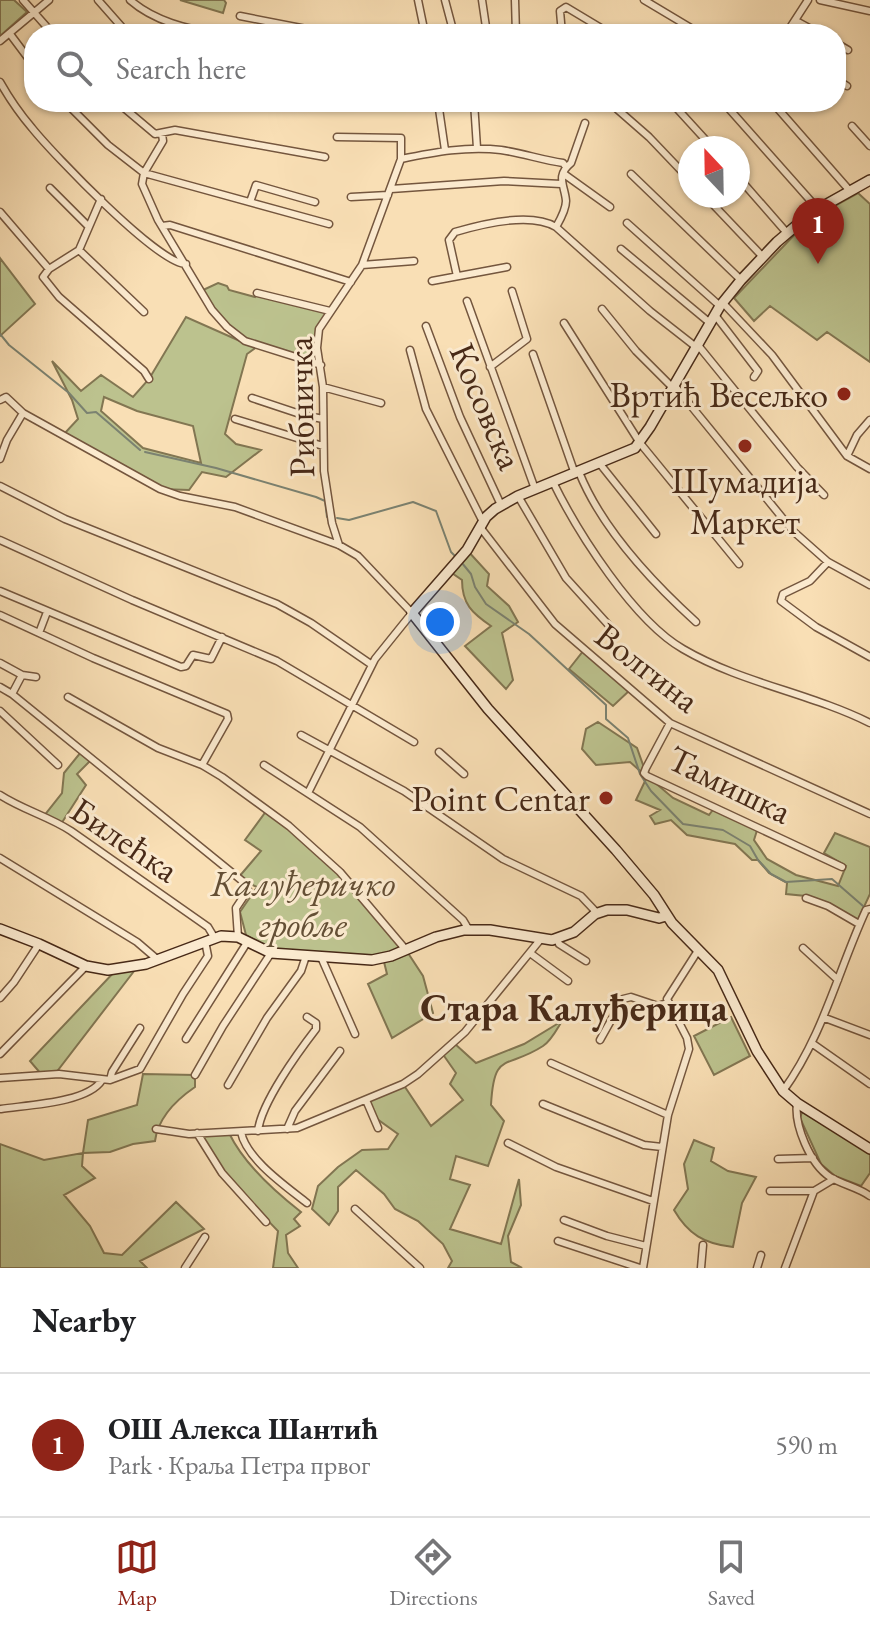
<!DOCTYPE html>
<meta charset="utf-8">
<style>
body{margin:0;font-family:"EB Garamond",serif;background:#f6f6f6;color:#202124}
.compass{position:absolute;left:678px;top:136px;width:72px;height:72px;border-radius:50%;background:#fff;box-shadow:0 2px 6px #0004;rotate:338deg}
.you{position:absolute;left:440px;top:622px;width:28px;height:28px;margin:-20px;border:6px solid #fff;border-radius:50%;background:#1a73e8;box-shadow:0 0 0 12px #1a73e833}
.badge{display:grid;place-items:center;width:52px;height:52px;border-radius:50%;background:#8f2418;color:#fff;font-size:26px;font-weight:700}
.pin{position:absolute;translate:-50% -66px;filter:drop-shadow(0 2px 4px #0008)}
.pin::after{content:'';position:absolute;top:42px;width:28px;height:24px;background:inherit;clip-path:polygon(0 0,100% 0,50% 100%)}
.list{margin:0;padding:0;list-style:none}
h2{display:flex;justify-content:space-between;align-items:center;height:104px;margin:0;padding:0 32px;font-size:34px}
h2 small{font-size:26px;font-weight:400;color:#757577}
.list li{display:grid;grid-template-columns:52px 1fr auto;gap:24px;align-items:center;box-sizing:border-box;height:144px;padding:0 32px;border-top:2px solid #e0e0e0}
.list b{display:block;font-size:30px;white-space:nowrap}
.list p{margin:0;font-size:26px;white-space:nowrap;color:#757577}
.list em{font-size:26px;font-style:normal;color:#757577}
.icon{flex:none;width:44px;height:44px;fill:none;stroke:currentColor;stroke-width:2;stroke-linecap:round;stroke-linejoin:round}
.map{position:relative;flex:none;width:870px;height:1268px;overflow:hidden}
.search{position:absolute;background:#fff;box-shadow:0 2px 6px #0004;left:24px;right:24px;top:24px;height:88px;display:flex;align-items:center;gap:20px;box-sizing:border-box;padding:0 28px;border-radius:32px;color:#757577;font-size:30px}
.sheet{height:248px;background:#fff}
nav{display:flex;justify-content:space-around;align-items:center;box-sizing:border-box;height:112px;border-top:2px solid #e0e0e0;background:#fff;font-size:22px;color:#757577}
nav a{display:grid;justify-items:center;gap:4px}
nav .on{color:#8f2418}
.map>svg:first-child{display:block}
.green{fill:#bcc28e;stroke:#827652;stroke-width:2;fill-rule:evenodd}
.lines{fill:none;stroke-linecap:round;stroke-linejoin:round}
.stream{stroke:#7b8271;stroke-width:2}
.street-casing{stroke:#74563e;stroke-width:9}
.secondary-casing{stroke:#472917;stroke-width:12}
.street{stroke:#fbeacf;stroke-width:6}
.secondary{stroke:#fbeacf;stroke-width:9}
.poi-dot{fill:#8f2418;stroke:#fbeacf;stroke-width:3}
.labels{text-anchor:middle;stroke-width:6;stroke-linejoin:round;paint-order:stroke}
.poi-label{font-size:36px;fill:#472917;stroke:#fbeacf;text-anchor:end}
.street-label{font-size:36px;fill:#472917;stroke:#fbeacf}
.park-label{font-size:36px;font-style:italic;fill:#644f35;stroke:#fbeacf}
.neighbourhood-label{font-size:38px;font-weight:bold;fill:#472917;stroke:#fbeacf}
</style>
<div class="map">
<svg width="870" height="1268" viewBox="0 0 870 1268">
<rect width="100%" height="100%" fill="#f9dfb5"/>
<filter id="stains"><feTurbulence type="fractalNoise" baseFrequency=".0025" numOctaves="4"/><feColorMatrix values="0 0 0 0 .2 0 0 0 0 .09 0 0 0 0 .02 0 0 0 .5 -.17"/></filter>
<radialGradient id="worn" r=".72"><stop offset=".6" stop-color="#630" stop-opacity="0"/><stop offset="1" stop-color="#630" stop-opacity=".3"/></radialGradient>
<path class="green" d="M0,0H14L27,12L0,36Z
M180,0H224L226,3L223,13Z
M858,193L870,204V362L827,332L817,340L770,306L754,321L734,298L799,230L820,214Z
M0,258L35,304L0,336Z
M218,283L227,286L229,290L255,297L257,294L325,312L328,315L318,338L321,365L258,346L247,354L225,434L236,444L261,450L226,477L202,472L189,490L160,489L64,434L78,419L72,400L52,361L81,391L101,375L133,397L149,379L186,317L240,341L227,327L201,291ZM104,397L137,411L193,426L201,463L143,448L101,411Z
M467,550L489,574L487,586L509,606L518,622L502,633L513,680L506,689L465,646L491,626C472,613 462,604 462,580L449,571Z
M584,650L631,689L613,706L569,669Z
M598,722L637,748L647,776L673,798L709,815L715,807L758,827L754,840L767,859L796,875L838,886L846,866L824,853L835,833L870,847V894L857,922L806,896L786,894L787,883L769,873L758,860H752L735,844L687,835L671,820L655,824L650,816L660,810L636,800L647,777L630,762L596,765L582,749L586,729Z
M81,752L91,760L77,774L86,785L61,824L44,816L62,793L64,773Z
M267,810L340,872L402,947L385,956L361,958L271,949L246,935L240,912L257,887L238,878L261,851L245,840Z
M406,950L423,976L433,1013L392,1038L368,984L387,974L383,958Z
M138,966L55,1074H41L30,1061L117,969Z
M731,1017L750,1056L714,1075L694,1036Z
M562,1021C557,1029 551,1041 543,1046C506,1070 494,1050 491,1105L504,1121L488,1166L456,1156L450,1179L470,1185L450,1229L501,1244L519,1179L521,1205L508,1236L511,1262L522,1268H448L452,1261L443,1244L418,1221L395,1209L384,1194L356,1170L338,1187V1211L329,1225L312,1209L318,1186L338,1167L362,1150L388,1149L398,1134L373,1116L366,1100L403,1084L431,1126L463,1100L450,1084L456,1073L442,1053L454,1043L476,1063L524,1044Z
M143,1074L195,1075V1087C176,1100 158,1118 155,1141L133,1144L110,1152L83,1153L82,1166L95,1178L64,1195L90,1226L104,1253L122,1255L176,1202L204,1229L140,1261L147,1268H0V1144L44,1160L83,1153L88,1120L137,1105Z
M802,1112L870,1153V1173L861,1186L835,1176L821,1164L800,1118Z
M197,1133H229C244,1164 274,1191 301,1212L294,1219L300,1226L286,1235L288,1253L298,1268H273L278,1231L222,1173Z
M694,1140L714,1148L711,1161L728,1171L756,1177L742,1203L733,1247C704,1244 688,1234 674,1210L688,1189L684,1164Z"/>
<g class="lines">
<path class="stream" d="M0,334L9,345L69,393L87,413L96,412L140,450
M145,452L216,468L316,497L325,501L327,517
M337,518L349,520L413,502L436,511L451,552L455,556
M462,563L471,574L475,587L486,604L529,634L606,705V719L628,738L640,774L651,791L683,824L723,830L750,846L758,860L771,874L786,882L832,879L863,906"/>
<defs>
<path id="street" d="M23,0L53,34
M98,0L128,34
M130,0C154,21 187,29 218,34
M418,0L425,34
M445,0L454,34
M482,0L486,27
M515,0L516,34
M644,0L701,34
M820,0L870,11
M240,16L332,34
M796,21L820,34
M10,34L34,66
M562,34L560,11L566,7L611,34
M786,34L808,0
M0,41L49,0
M836,43L848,50
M836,79L847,86
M0,82C9,98 20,114 32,128C53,154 158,264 186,264
M65,102L108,145L144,173L329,224
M117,102L155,134L175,130L325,157
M438,102L445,150
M474,102L477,148
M671,102L713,148
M723,102L817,208
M772,102L850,191
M617,109L649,137L690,180
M852,126L870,146
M162,134L163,141L144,173L142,184L158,220L212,310L227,327L245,341L321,365
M337,137L401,138V159
M564,174L610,207
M631,174L741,280
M738,177L787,233
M50,188L88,226
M391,189L504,181L561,184
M705,196L763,257
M351,197L388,195
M101,199L79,250L49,269L43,277L59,297L144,371L149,379
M250,202L256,185L315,202
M0,212L49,269
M627,223L720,306
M162,226L170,225L351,282
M556,227C560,220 566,210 566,201C565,186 555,176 571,163L585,123
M621,249L710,323
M79,250L144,312
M362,265L414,261
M457,276L449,240L455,232C482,224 531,212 556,227L650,311L696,347
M432,281L507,267
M257,293L330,311
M467,301L535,489
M723,303L772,355L847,456L870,469
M602,309L636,351L673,388
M715,315L758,371L754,377
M564,323L640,443L739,564
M426,326L460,417L501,505
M697,344L797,467L824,495
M410,350L426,409L483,522
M533,354L575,474
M490,367L527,339L512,291
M674,385L793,531L828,562L870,585
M323,387L381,403
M252,398L303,415L323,419
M0,400L6,397L23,413L160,489L180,496L235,507L339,545L358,556L412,613L375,659L308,793
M235,419L323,446
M847,456L857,435L870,420
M0,459L7,440L23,413
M600,464L656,534
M579,472C601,527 652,582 696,622
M553,482C578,533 634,621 683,649C741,683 810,693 870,723
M0,486L65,519L277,604L311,623L372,665
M518,496L566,578L614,631
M480,527L555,624L670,723L870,814
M0,540L132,600L277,661L414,742
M339,545L332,523L324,471L323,387L317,348L319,329L362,265L401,159C435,152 467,146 501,150C522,153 542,160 563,163L566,167
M828,562L810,581L783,594L781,601L816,627L870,657
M0,591L181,667L186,666L193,655L211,659L222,637
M0,615L93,658L227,714L228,719L202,765
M39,633L47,612
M0,663L22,675L36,677
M0,687L12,694L246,884L248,890L236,908L238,937
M12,694L22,675
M68,697L158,748L202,765L222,777L289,826L340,872L406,950
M0,711L58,765
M670,723L646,768L644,773L647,776L842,867
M301,735L404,791L503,859L581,896L597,913
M439,752L464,774
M264,765L360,827L463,920L469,930
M0,795C23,810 48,816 71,831L208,927L214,937
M0,858L137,942L158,960
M806,898L828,906L859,924
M557,939L559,944L586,961
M803,948L838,980
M530,953L568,981
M321,957L355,1034
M0,998L14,982L39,944
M825,1018L870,1035
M186,1039L248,941
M600,1040L623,999L631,997L658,1006L667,1003
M813,1044L870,1084
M0,1054L86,966
M551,1063L668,1115
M195,1075L223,1026L271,953
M0,1078L59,1074L110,1080L140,1069L183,994L208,956L205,941
M110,1080L112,1072L140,1028
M228,1085L267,1018L301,971L306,956
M783,1091C823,1036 838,971 866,910L870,909
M366,1100L378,1128
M797,1103C794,1125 810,1164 830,1177C843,1185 857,1187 870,1196
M543,1104L644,1145L662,1147
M1,1109C27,1105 88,1103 102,1080
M156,1129L189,1134L297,1128L403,1084L418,1074L465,1032L540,940
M287,1129L295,1111L340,1051
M258,1131C261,1103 299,1051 316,1029V1023L307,1017
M241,1132C246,1159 287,1187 307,1203
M197,1133L222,1173L266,1222
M508,1143L556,1167L653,1201
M778,1159L813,1158
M770,1191H814
M355,1209L420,1268
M564,1220L607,1236L646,1246
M558,1241L640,1268
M185,1268L205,1237
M643,1268L668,1115L689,1049L687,1038L667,999L699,949
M701,1268L703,1245
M757,1268L761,1255
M785,1268L814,1191L834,1179"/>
<path id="secondary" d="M870,180L811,213L777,242L741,280L720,306L650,427L635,448L518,496L495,509L486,517L467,550L412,613L488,709L616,850L654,895L672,923L718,970L757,1051L783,1091L797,1103L870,1149
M0,929L39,944L86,966L108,970L146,964L221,936L238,937L271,953L372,960L391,956L436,937L464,930H490L552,940L574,932L595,914L607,910H627L659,918L666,916"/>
</defs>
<use href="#street" class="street-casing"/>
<use href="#secondary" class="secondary-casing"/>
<use href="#street" class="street"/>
<use href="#secondary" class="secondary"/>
</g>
<g class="poi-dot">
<circle cx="844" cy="394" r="8"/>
<circle cx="745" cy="446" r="8"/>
<circle cx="606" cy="798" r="8"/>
</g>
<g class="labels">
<g class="poi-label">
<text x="828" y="407">Вртић Весељко</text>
<text x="745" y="493" text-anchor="middle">Шумадија<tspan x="745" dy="41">Маркет</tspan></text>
<text x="590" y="811">Point Centar</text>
</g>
<g class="street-label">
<text transform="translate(487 406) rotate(67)" y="13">Косовска</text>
<text transform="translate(300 407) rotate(-91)" y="13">Рибничка</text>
<text transform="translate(648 667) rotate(38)" y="13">Волгина</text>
<text transform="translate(730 784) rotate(26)" y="13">Тамишка</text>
<text transform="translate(125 839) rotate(34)" y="13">Билећка</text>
</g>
<g class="park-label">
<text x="303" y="896">Калуђеричко<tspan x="303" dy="41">гробље</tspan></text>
</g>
<g class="neighbourhood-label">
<text x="574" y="1021">Стара Калуђерица</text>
</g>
</g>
<rect width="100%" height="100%" filter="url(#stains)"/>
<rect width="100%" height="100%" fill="url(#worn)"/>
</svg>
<svg class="compass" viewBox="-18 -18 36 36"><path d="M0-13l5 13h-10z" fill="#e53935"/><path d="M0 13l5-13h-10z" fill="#757577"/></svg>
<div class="you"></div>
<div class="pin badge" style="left:818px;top:264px">1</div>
<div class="search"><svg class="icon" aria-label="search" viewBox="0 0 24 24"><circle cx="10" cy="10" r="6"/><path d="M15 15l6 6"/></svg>Search here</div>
</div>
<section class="sheet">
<h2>Nearby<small></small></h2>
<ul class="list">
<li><span class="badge">1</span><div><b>ОШ Алекса Шантић</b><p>Park · Краља Петра првог</p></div><em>590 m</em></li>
</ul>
</section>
<nav>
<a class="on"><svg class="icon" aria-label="map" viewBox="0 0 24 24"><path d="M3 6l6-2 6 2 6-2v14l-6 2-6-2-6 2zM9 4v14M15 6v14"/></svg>Map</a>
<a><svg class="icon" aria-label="directions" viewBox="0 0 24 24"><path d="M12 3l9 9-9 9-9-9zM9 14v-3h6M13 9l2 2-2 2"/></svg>Directions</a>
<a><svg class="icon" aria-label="saved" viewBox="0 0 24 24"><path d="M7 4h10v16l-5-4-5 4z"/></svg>Saved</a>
</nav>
